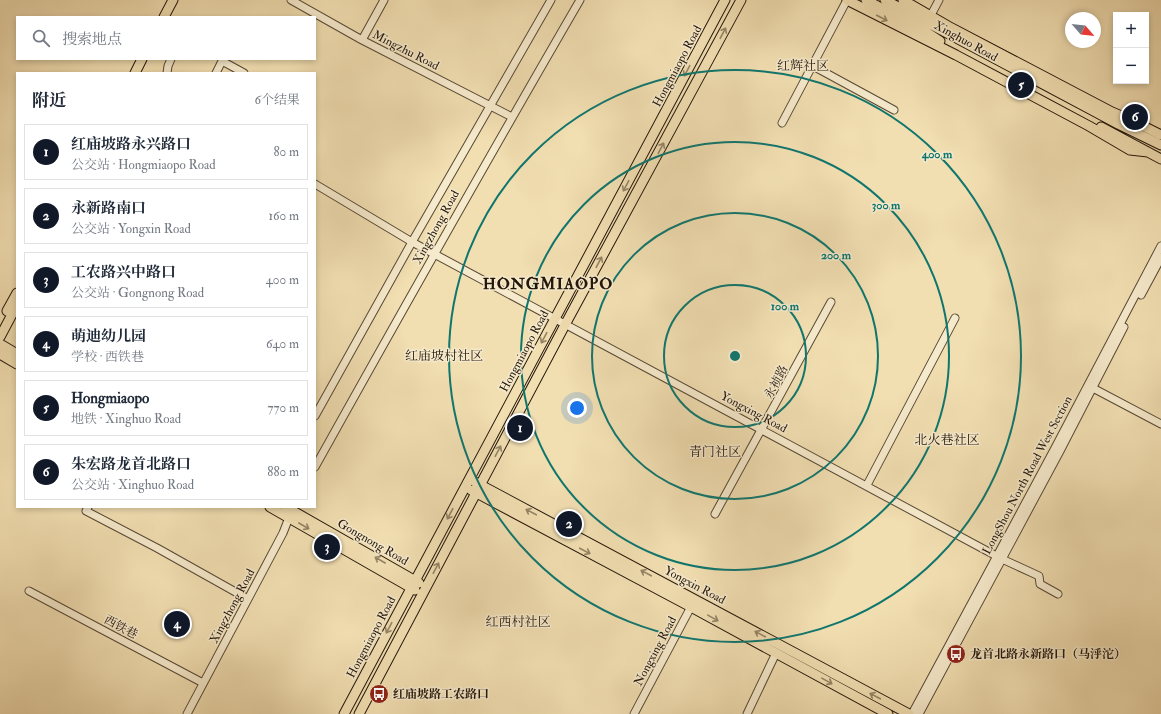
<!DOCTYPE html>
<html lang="zh">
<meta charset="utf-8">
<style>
body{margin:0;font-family:"IM FELL Double Pica","Noto Serif SC",serif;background:#f6f6f7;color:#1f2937}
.controls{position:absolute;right:12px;top:12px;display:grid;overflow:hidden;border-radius:0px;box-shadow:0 2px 6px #0003}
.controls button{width:36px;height:36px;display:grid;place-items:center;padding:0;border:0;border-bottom:1px solid #e0e1e3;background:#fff;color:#1f2937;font:20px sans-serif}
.compass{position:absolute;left:1065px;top:12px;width:36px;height:36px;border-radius:50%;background:#fff;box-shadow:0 2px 6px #0003;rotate:118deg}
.you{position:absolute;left:577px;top:408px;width:14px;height:14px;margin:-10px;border:3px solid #fff;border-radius:50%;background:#1a73e8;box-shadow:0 0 0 6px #1a73e833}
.badge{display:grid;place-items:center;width:26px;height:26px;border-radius:50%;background:#111827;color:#fff;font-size:13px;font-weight:700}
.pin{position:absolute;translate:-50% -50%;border:2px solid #fff;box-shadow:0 1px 4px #0006}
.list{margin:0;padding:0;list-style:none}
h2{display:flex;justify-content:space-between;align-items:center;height:52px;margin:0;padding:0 16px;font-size:17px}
h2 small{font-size:13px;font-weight:400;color:#747a83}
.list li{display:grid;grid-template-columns:26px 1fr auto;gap:12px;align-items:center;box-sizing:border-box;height:56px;margin:0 8px 8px;padding:0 8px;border:1px solid #e0e1e3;border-radius:0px}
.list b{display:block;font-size:15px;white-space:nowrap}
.list p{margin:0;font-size:13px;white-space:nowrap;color:#747a83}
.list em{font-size:13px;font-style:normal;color:#747a83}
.icon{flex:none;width:22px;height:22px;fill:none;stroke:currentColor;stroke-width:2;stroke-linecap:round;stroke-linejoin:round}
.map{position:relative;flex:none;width:1161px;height:714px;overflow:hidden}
.search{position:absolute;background:#fff;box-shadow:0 2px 6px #0003;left:16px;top:16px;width:300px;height:44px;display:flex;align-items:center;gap:10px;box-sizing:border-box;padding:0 14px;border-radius:0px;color:#747a83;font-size:15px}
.panel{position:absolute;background:#fff;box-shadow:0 2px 6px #0003;left:16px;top:72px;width:300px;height:436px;border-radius:0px}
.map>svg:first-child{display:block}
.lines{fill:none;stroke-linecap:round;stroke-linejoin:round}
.minor-casing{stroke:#564834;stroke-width:9}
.major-casing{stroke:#23160a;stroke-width:11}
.minor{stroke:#f6eacc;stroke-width:7}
.major{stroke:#f1deb1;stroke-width:9}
.oneway{stroke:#948466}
.ring{fill:none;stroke:#0f766e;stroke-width:2}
.labels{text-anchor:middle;stroke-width:3;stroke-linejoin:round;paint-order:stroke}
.street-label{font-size:12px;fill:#23160a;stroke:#f6eacc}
.poi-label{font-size:12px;font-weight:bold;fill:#23160a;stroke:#f6eacc;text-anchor:start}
.neighbourhood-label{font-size:13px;fill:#23160a;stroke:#f6eacc}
.district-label{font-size:16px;font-weight:bold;letter-spacing:1px;fill:#23160a;stroke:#f6eacc}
.centre{fill:#0f766e;stroke:#f6eacc;stroke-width:2}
.ring-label{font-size:12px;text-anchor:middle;font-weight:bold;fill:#0f766e;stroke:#f6eacc;stroke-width:3;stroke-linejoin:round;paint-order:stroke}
</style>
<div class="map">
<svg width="1161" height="714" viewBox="0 0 1161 714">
<rect width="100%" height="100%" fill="#f1deb1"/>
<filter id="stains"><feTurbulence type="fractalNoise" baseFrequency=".005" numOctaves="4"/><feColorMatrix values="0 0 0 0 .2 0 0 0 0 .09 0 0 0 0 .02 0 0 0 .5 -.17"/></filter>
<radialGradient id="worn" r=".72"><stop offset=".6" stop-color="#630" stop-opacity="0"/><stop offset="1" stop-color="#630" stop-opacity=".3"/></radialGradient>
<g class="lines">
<defs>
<path id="minor" d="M291,0L362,40L512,117
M931,15L939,0
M362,40L384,0
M813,66L894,110
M167,73L168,66L171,59
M216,73L222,61L244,73
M782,123L847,0
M315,184L412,242L1002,559L1039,576L1040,584L1058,594
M1141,295L1161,258
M1089,386L1161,424
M315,416L412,242L551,0
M315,467C402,311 490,155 580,0
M867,485L955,318
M88,507L86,511L157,548L248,599
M715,514L831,302
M29,591L203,683
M187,714L283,533L290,515
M634,714L693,603
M747,714L776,653
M912,714L1055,448L1161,246
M919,714L1060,451L1124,327"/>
<path id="major" d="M847,0L956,55L1089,126L1130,150L1148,152
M866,0L923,30L940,41
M885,0L1118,124L1161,145
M903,0L948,26L1112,112L1135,122L1161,135
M164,17L173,0
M135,73L142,59
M1101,127L1161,159
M7,311L17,293
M0,337L17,305
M0,344L17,354
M0,354L17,364
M475,482L909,714
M471,490L691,607L888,714
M270,507L415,590
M286,507L419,583
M344,714L725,0
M359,714L566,323L741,0"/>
</defs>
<use href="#minor" class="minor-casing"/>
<use href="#major" class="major-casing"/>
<use href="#minor" class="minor"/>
<use href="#major" class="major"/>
</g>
<defs><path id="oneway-shaft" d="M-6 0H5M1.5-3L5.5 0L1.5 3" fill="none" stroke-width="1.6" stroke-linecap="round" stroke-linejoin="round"/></defs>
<g class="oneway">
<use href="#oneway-shaft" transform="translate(882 18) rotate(27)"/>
<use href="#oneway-shaft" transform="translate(723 33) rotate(-62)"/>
<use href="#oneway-shaft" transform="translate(687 71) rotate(118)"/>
<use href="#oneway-shaft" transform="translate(661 148) rotate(-62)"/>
<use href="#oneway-shaft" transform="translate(626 186) rotate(118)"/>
<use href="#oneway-shaft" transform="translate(599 262) rotate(-62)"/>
<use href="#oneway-shaft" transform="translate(544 338) rotate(118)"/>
<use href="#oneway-shaft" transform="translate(498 451) rotate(-62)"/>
<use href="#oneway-shaft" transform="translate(531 512) rotate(-152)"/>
<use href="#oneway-shaft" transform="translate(450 514) rotate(118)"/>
<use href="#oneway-shaft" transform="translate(304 526) rotate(30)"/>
<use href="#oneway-shaft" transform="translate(585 551) rotate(28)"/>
<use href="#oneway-shaft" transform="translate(380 560) rotate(-150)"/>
<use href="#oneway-shaft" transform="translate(436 568) rotate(-62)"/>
<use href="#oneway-shaft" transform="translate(646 573) rotate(-152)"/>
<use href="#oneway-shaft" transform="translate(713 618) rotate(29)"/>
<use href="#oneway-shaft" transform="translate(389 628) rotate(118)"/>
<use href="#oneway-shaft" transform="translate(760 634) rotate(-152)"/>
<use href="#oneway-shaft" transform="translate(827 681) rotate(29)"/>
<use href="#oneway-shaft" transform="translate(875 696) rotate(-152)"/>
</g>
<g class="ring">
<circle cx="735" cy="356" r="71"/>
<circle cx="735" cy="356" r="143"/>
<circle cx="735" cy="356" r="214"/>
<circle cx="735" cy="356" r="286"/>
</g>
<defs>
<symbol id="bus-disc" viewBox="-11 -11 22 22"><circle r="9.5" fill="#8f2418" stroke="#f6eacc"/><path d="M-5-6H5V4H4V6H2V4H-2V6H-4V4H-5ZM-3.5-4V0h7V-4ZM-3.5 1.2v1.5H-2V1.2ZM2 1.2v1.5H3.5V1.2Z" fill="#fff"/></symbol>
</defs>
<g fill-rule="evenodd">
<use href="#bus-disc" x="945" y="643" width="22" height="22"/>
<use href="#bus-disc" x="368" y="683" width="22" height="22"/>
</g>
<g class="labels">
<g class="street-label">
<text transform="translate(966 41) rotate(29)" y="4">Xinghuo Road</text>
<text transform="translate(406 50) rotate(27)" y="4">Mingzhu Road</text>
<text transform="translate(677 66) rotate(-62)" y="4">Hongmiaopo Road</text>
<text transform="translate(436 227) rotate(-61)" y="4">Xingzhong Road</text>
<text transform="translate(524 351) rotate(-62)" y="4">Hongmiaopo Road</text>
<text transform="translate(776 382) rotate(-62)" y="4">永祯路</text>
<text transform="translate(754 412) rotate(28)" y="4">Yongxing Road</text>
<text transform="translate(1027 475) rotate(-62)" y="4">LongShou North Road West Section</text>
<text transform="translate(373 542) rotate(30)" y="4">Gongnong Road</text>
<text transform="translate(695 585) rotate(28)" y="4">Yongxin Road</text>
<text transform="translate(232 606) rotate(-62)" y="4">Xingzhong Road</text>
<text transform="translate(121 627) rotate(28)" y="4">西铁巷</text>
<text transform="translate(371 637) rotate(-62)" y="4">Hongmiaopo Road</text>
<text transform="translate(655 651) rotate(-62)" y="4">Nongxing Road</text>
</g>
<g class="poi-label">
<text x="970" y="658">龙首北路永新路口（马泘沱）</text>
<text x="393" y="698">红庙坡路工农路口</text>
</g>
<g class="neighbourhood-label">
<text x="803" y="70">红辉社区</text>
<text x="444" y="360">红庙坡村社区</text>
<text x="947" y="444">北火巷社区</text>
<text x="715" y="456">青门社区</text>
<text x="518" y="626">红西村社区</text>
</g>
<g class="district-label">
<text x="548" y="289">HONGMIAOPO</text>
</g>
</g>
<circle cx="735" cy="356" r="6" class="centre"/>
<g class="ring-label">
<text x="937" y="158">400 m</text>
<text x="886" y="209">300 m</text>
<text x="836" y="259">200 m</text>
<text x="785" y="310">100 m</text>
</g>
<rect width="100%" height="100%" filter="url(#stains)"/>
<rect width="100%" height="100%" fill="url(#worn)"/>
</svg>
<div class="controls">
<button>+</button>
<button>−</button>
</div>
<svg class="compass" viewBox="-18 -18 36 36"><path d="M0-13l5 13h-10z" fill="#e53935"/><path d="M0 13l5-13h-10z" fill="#747a83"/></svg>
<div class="you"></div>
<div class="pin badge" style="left:520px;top:428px">1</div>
<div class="pin badge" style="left:569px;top:524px">2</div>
<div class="pin badge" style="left:327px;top:547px">3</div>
<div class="pin badge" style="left:177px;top:624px">4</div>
<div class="pin badge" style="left:1021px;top:85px">5</div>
<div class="pin badge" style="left:1135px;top:117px">6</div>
<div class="search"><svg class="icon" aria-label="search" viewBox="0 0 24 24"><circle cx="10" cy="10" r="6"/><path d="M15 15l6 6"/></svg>搜索地点</div>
<section class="panel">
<h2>附近<small>6个结果</small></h2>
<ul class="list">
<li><span class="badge">1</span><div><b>红庙坡路永兴路口</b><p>公交站 · Hongmiaopo Road</p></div><em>80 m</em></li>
<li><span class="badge">2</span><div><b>永新路南口</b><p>公交站 · Yongxin Road</p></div><em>160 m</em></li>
<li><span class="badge">3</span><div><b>工农路兴中路口</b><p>公交站 · Gongnong Road</p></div><em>400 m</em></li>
<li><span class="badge">4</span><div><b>萌迪幼儿园</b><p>学校 · 西铁巷</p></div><em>640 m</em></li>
<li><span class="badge">5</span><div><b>Hongmiaopo</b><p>地铁 · Xinghuo Road</p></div><em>770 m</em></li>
<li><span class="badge">6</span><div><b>朱宏路龙首北路口</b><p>公交站 · Xinghuo Road</p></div><em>880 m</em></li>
</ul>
</section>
</div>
